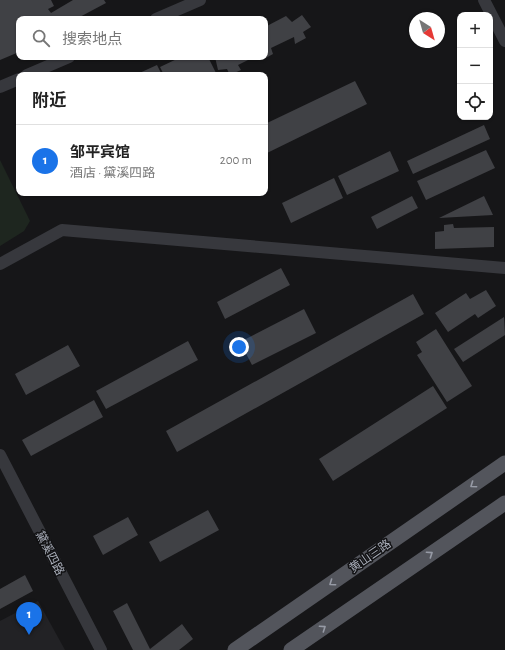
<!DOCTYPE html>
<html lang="zh">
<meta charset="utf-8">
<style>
body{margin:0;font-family:"Alegreya Sans","Noto Sans SC",sans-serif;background:#f6f6f6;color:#222}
.controls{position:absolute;right:12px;top:12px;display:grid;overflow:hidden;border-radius:8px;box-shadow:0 1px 3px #0004}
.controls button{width:36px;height:36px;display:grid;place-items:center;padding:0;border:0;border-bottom:1px solid #e0e0e0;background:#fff;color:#222;font:20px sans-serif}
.compass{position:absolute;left:409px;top:12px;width:36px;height:36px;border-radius:50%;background:#fff;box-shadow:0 1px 3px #0004;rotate:143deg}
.you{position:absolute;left:239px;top:347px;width:14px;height:14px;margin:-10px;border:3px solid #fff;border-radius:50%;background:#1a73e8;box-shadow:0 0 0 6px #1a73e833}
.badge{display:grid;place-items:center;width:26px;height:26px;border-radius:50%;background:#1a73e8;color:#fff;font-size:13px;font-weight:700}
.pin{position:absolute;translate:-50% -33px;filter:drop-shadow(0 1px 2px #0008)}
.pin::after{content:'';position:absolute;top:21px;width:14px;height:12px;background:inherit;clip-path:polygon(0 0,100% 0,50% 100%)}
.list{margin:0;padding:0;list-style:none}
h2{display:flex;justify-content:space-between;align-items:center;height:52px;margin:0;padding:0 16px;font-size:17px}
h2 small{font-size:13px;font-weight:400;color:#767676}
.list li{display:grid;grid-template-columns:26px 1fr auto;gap:12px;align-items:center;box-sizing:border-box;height:72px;padding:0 16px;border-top:1px solid #e0e0e0}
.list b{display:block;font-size:15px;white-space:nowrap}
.list p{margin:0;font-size:13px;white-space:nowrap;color:#767676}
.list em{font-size:13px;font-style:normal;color:#767676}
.icon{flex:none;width:22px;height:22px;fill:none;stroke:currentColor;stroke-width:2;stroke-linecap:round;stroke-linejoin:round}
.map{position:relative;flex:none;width:505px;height:650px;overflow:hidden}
.search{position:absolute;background:#fff;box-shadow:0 1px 3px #0004;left:16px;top:16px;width:252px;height:44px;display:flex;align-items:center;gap:10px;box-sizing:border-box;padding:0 14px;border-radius:8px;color:#767676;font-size:15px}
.panel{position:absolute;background:#fff;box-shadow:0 1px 3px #0004;left:16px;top:72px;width:252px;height:124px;border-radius:8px}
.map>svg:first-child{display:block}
.built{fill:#222225}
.green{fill:#1e261f}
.building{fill:#404145}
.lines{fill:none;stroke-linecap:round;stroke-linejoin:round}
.minor{stroke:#37383d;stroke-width:12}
.major{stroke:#53555c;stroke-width:15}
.oneway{stroke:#979ba6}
.labels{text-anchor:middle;stroke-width:3;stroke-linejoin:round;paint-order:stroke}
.street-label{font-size:12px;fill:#a8adb8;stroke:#111113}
</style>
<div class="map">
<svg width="505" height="650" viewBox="0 0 505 650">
<rect width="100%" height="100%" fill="#161618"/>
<path class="built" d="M38,601L65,650H0V621Z"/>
<path class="green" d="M0,160L30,221L24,231L0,246Z"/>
<path class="building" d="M0,0H51L54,6L48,9L51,13L73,0H104L106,3L76,19H19V52L0,60Z
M302,15L311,27L303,32L306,38L295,44L294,37L271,48L273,54L264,59L262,57H265V27L286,16L292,22Z
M181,57H208L217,75H164L160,67Z
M215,57H254L238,65L241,70L230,75L227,69L218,70Z
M157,65L162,75H135Z
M355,81L367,104L265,154V124Z
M484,125L490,139L413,174L407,161Z
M486,150L495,168L426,200L417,181Z
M390,151L399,171L347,195L338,176Z
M334,178L343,198L291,223L282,203Z
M412,196L418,208L377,229L371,217Z
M484,196L493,215L439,218Z
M453,224L454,228L494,227V247L435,249V232L444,231V225Z
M281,268L290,285L225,319L217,302Z
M486,290L496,306L478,318L475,314L448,332L435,313L466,293L470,299Z
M413,294L424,314L177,452L166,431Z
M304,309L316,333L252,365L240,342Z
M504,317L505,335L463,362L454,349Z
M436,329L472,386L447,402L417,355L422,352L416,342Z
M188,341L198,360L106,409L96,391Z
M68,345L80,366L26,395L15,374Z
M433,386L447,408L333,481L319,459Z
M94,400L103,417L31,456L22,440Z
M208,510L219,530L160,562L149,542Z
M128,517L138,535L103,555L93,536Z
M25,575L33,591L0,609V589Z
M127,603L150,649L182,624L193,639L179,650H133L113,611Z"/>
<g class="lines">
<path class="minor" d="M484,0L505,41
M156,19L200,0
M27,75L69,57
M0,87L19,79
M0,264L62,230L505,268
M0,455L101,650"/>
<path class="major" d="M235,650L505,463
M291,650L505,503"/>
</g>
<defs><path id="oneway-chevron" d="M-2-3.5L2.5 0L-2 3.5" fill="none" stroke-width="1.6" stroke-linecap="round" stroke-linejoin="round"/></defs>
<g class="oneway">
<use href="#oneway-chevron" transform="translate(473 485) rotate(145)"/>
<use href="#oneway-chevron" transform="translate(430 554) rotate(-34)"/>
<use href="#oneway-chevron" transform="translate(332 583) rotate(145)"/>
<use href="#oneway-chevron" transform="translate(323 628) rotate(-34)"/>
</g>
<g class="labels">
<g class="street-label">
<text transform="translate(50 553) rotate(63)" y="4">黛溪四路</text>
<text transform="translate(370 556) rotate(-35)" y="4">黄山三路</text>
</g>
</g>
</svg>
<div class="controls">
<button>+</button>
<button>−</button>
<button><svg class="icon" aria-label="locate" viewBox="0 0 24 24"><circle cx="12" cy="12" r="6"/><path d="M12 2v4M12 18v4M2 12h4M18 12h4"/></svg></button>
</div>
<svg class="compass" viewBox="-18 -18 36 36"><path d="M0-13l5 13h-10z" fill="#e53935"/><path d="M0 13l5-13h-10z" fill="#767676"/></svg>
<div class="you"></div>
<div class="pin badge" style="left:29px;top:635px">1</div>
<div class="search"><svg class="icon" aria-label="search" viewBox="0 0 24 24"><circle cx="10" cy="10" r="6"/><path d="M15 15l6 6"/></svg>搜索地点</div>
<section class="panel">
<h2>附近<small></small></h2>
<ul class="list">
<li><span class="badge">1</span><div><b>邹平宾馆</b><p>酒店 · 黛溪四路</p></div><em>200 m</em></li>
</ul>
</section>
</div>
